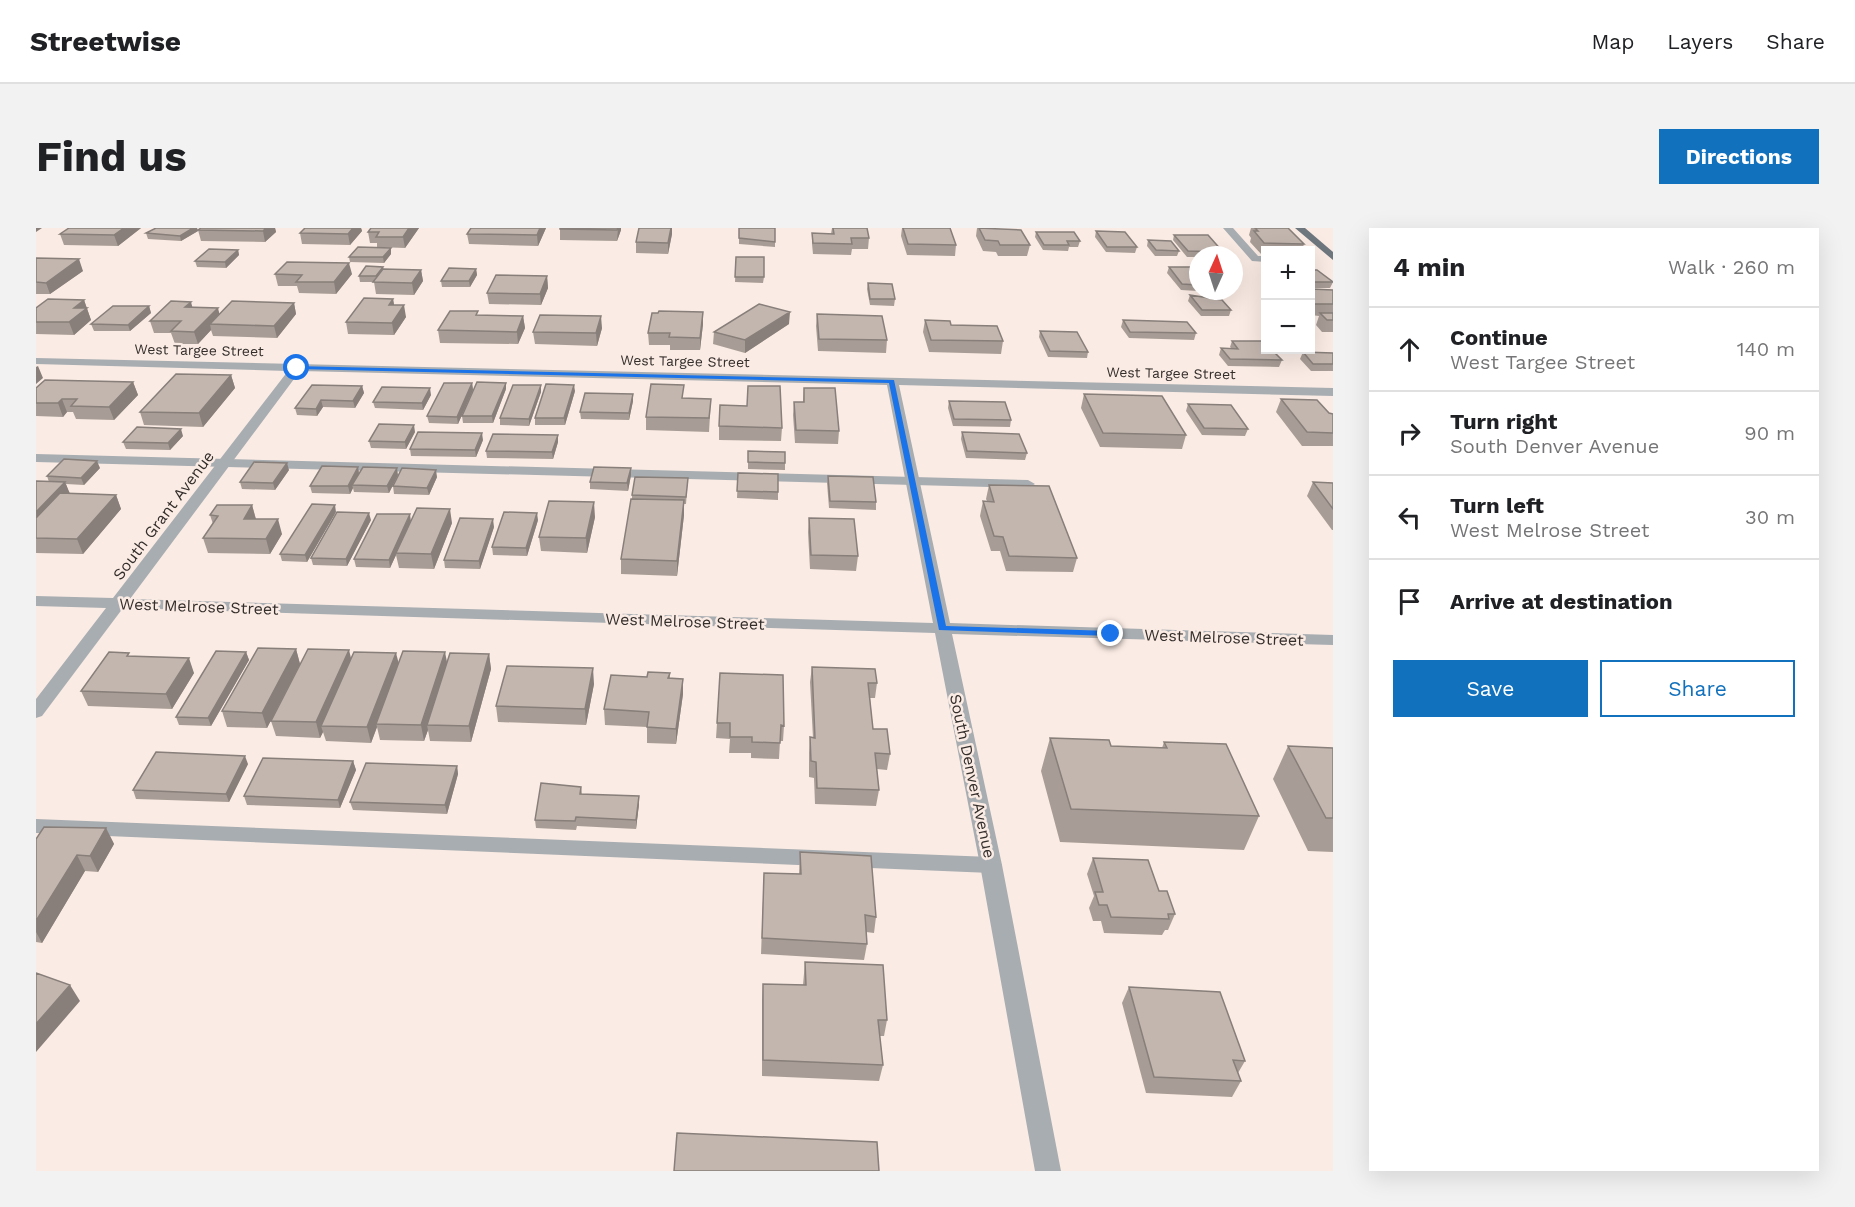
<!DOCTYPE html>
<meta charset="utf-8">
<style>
body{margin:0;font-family:"Work Sans",sans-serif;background:#f2f2f2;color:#202124}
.controls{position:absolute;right:18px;top:18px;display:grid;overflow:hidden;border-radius:0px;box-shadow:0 6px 24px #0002}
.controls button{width:54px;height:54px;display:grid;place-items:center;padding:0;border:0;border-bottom:2px solid #e0e0e0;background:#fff;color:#202124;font:30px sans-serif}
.compass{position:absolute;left:1153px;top:18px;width:54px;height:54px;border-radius:50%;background:#fff;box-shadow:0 6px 24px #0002;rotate:3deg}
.stop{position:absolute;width:18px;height:18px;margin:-14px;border:4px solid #1a73e8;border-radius:50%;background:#fff}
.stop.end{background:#1a73e8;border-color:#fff;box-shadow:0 2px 6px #0008}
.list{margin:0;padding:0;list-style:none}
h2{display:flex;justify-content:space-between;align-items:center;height:78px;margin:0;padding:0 24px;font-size:26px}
h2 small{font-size:20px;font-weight:400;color:#757577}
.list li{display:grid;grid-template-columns:39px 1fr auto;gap:18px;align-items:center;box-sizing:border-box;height:84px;padding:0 24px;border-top:2px solid #e0e0e0}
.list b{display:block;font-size:22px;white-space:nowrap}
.list p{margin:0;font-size:20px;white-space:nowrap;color:#757577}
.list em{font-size:20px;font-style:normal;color:#757577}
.actions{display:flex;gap:12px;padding:18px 24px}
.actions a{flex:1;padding:14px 0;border:2px solid #1271bd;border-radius:0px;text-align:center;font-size:21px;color:#1271bd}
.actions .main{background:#1271bd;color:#fff}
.icon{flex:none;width:33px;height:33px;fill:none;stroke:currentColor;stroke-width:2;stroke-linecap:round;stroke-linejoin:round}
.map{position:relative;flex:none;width:1297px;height:943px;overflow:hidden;border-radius:0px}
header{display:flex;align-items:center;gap:36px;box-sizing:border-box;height:84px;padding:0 30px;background:#fff;border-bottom:2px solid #e0e0e0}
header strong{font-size:28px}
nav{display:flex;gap:33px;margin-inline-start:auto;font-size:21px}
.intro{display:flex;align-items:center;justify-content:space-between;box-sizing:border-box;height:144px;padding:0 36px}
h1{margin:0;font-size:42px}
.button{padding:15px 27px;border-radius:0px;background:#1271bd;color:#fff;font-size:21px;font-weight:700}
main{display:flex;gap:36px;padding:0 36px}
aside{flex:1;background:#fff;border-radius:0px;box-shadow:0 6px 24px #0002}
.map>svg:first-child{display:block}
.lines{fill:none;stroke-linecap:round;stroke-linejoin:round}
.lane{fill:#a8adb1;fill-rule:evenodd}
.street{fill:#a8adb1;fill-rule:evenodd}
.primary{fill:#6e767e;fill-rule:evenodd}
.wall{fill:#a89d96}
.shaded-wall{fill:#887f7a}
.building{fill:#c3b6af;stroke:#887f7a;stroke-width:1.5}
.route{fill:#1a73e8}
.labels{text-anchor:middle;stroke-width:5;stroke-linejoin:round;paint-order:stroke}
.far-street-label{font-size:14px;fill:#342e2b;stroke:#faebe4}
.street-label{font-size:16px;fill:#342e2b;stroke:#faebe4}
</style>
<header>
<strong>Streetwise</strong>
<nav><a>Map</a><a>Layers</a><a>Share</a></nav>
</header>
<div class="intro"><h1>Find us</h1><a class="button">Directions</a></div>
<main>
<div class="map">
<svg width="1297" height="943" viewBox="0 0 1297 943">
<rect width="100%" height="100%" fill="#faebe4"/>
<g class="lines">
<path class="lane" d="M1187,0H1197L1222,28H1230V34L1216,33Z
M0,226L992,252L999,256L992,260L0,234Z
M0,591L955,629L962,631L966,637L962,643L955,645L0,605Z"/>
<path class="street" d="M0,130L1297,160V168L863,157L914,395L1297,407V417L916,406L966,637L1025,943H999L944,637L899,405L87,380L6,488L0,490V471L70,380L0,378V368L77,370L252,143L0,136ZM264,143L851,157L897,395L94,371Z"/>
<path class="primary" d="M1259,0H1269L1297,24V32Z"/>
</g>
<path class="wall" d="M105,0L82,18L28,17L24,6Z
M120,0H161L162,3L145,13L112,11L110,5Z
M165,0H239L240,4L229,14L165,13L162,2Z
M269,0H325L326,3L314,17L266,16L264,5Z
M383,0L369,20L341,19V15H334L332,4Z
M435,0H510L502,18L433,16L431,6Z
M603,0H636V6L632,26L600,25V14Z
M703,0L739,14V19L703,16Z
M796,0H831L833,10L832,21H816L815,27L777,26L776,16V5L795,6Z
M866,0H914L920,17L919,28L871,27L865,8Z
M941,0H958L959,1L994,17L991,28H962L960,24L947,23L940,8Z
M1215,0H1252L1268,16L1266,22H1230V26H1225L1214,14L1215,10L1213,7Z
M524,1L585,2L581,13L524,12Z
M1060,3L1101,19L1099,25L1070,24L1059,9Z
M1000,4L1044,13L1042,19H1033L1032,23L1007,22L999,9Z
M1138,7L1187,24L1186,27H1162V29H1151L1137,12Z
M1112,12L1143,23L1141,28H1119L1111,18Z
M202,22L203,27L190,40L161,39L159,33Z
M355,26L348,35L314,34L313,29Z
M700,29L728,49L727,55L699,54Z
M0,30L47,43L14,66H0Z
M1133,39H1162V63L1145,62L1131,45Z
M347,41L385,42L387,53L378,67L340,66L338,54H324L323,48Z
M440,41L441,47L434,59H406L405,53Z
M1275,42L1297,54L1294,60H1275Z
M239,46H316L300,66L263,65L261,58H242Z
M511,48L512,60L505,77L453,76L451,65Z
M832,55L859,71L858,78L834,77L831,61Z
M1275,61L1297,62V104H1286L1280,97L1283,88L1275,87Z
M1154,67L1195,82L1193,88H1165L1152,73Z
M357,71L358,77L370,89L358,107L312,106L310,94Z
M48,72L55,92L38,107L0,106V80Z
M258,75L260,86L241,110L177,108L175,102L162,116H139L135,105H118L114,93L156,79L183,86Z
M113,78L115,85L94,103H58L55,96Z
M667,84V96L664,122H634V117H613L612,105Z
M781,86L851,112L850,125L782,123L780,98Z
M443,87L487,88L489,100L482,116L404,115L402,102Z
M889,92L915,97L967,113L965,126L893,124L887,104Z
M1087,92L1160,105L1158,112L1093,110L1085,99Z
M753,96L709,125L677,116L678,104Z
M566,100L561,118L499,116L497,104Z
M1004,103L1052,124L1051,130L1012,129L1003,109Z
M1196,113L1246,132L1243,139L1192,138L1183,127L1185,120H1195L1194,119Z
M1267,124L1297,125V143H1275L1264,131Z
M195,147L199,160L167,199L108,197L104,184Z
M97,154L102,167L78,192L40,191L37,184H31L27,189L0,188V160Z
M436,155L437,162L422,196L393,195L391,188Z
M505,157V164L493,198L464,197V190Z
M326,158L328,165L319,180L287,179L281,188L261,187L259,180Z
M768,160L803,203L802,216L759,215L757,187L758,174H767Z
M470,161L457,195H427L426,188Z
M539,163L529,197H499V190Z
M597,166V173L593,192L545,191L544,184Z
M1048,166L1150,207L1146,221L1064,219L1045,180Z
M395,167L387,182L339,180L337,174Z
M648,170L675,171L673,204L610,202V189Z
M1245,171L1293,185L1297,186V218H1266L1240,184Z
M913,173L975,192L974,199L917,198L912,180Z
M1152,176L1212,201L1209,208L1166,207L1150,183Z
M683,198L746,200L745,213L683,212Z
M379,204L370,221L335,220L333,213Z
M926,204L991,225L989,232L930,230L925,211Z
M522,207V214L517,231L451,230L450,223Z
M147,208L134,222L90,221L87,214Z
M447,212L440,229L375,228L374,221Z
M712,223L749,235V242L712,241Z
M322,239L323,245L362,247L353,265L318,264L317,260L314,266L276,265L274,258Z
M64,240L48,257L30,256L33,265L80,267L85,281L47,326L0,325V310L13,254L11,248Z
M595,240V247L592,263L554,261V254Z
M253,242L239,262L206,261L204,254Z
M702,245L742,264V272L701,270Z
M792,248L840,274V282L793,280L791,255Z
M401,249L393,267L358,266L357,258Z
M652,250L650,276H648V287L641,348L585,346V331L596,271V267Z
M1277,254L1297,255V302H1296L1271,268Z
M953,257L1041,330L1037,344L970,343L964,323H955L944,288L947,273H951L950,271Z
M216,277L220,291L246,306L234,326L172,325L167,310L177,296L174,287Z
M300,284L271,334L246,333L244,326Z
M559,289L551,325L505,323L503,309Z
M773,290L822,328L820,343L774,341L772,304Z
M335,292L311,338L277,337L275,330Z
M375,292L416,295L398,341L363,340L360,327L354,340L320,339L318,331Z
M502,292L491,328L457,327L456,319Z
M458,299L444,341L409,340L408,332Z
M260,421L264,436L231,500L191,499L186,483Z
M210,424L213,432L175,498L143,497L140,489Z
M453,426L455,441L435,514L394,513L392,502L388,513L344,512L341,499L335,515L290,513L287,504L284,510L240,508L235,493L315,431L362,435L411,434Z
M95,428L158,445L136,481L52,478L45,463Z
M776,439L841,455L839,470H834L837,501L854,526L851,542L841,541L843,562L840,578L779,576L778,550L773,549V525L774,509L777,510L774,454Z
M634,445V450L647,466L640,516L611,515V499L569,497L568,481L611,449Z
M558,456L550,497L462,494L460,478Z
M681,495L748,498L747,513H744L743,531L715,530V525H693L694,511L680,510Z
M1014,510L1075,518L1126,520L1128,514L1223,588L1208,622L1024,614L1005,543Z
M1252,518L1297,520V624L1272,623L1237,551Z
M317,533L320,542L304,580L211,577L208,568Z
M212,536L193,574L100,571L97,562Z
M421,538L422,546L411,586L317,582L314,574Z
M545,559L546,566L603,576L600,601L541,598L540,602L500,600L499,592Z
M70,600L78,616L62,644L49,643L6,715L0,714V611Z
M764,624L840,689L838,705L830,704L831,716L828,732L725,726L728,645L763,646Z
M1057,630L1123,663L1139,686L1132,702H1129L1126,707L1068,705L1065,693H1057L1053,680L1058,668L1051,646Z
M769,734L851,792L848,808H844L847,837L843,853L726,848V772L727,756L767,757Z
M1093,759L1209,833L1202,845L1205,853L1196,869L1110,865L1086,775Z"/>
<path class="shaded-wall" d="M0,0H6L0,4Z
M88,0H105L82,18L78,7Z
M157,0H161L162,3L145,13L144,8Z
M230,0H239L240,4L229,14L227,3Z
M317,0H325L326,3L314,17L312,6Z
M373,0H383L369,20L367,9Z
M504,0H510L502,18L501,7Z
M582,0H585V2L581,13Z
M635,0H636V6L632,26V15Z
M355,20V26L348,35L347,29Z
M202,22L203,27L190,40L189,34Z
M43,31L47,43L14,66L10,55Z
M313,35L316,46L300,66L298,54Z
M347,39L348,44L341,54L340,48Z
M440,41L441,47L434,59L433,53Z
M385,42L387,53L378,67L376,55Z
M511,48L512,60L505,77L504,66Z
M357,71L359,82L353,77Z
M48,72L55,92L38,107L33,94L38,80Z
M155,74L158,85L149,79Z
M258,75L260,86L241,110L238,98Z
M368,77L370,89L358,107L356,95Z
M113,78L115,85L94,103L92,97Z
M182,80L185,92L174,96L175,102L162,116L158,104Z
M667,84V96L664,122V110Z
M754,84L753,96L709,125V112Z
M487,88L489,100L482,116L481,104Z
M565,88L566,100L561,118L560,105Z
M2,138L7,150L0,156V139Z
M195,147L199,160L167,199L163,185Z
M97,154L102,167L78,192L73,179Z
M436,155L437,162L422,196L421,189Z
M470,155V161L457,195L456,188Z
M505,157V164L493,198V191Z
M538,157L539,163L529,197L528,190Z
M326,158L328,165L319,180L317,173Z
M394,160L395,167L387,182L386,175Z
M597,166V173L593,192V185Z
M26,171L31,184L27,189L22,175Z
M285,172L287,179L281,188L280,181Z
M378,197L379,204L370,221L369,214Z
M145,201L147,208L134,222L132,215Z
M446,205L447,212L440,229L439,222Z
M522,207V214L517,231L516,224Z
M61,233L64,240L48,257L45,250Z
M251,235L253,242L239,262L237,255Z
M322,239L323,246L316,257L317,260L314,266L312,258Z
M361,240L362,247L353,265L351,258Z
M595,240V247L592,263L591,255Z
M400,242L401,249L393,267L391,260Z
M29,254L35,268L0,305V284Z
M80,267L85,281L47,326L41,311Z
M648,272V287L641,348V333Z
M558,274L559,289L551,325L550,310Z
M216,277L220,292L208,291Z
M299,277L300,284L271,334L269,327Z
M414,281L416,295L398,341L395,326Z
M333,285L335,292L311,338L310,331Z
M501,285L502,292L491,328L490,320Z
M374,286L375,294L360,325V327L354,340L353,332Z
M242,291L246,306L234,326L230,311Z
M457,291L458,299L444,341L443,333Z
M260,421L264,436L231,500L226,485Z
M313,422L317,438L285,498L287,504L284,510L280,494Z
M210,424L213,432L175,498L172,490Z
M409,424L412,439L391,497L392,502L388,513L385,497Z
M360,425L364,440L340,496L341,499L335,515L331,499Z
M453,426L455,441L435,514L433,498Z
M153,430L158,445L136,481L130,466Z
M557,440L558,456L550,497L549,481Z
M647,451V466L640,516V501Z
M209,528L212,536L193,574L190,566Z
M317,533L320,542L304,580L302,572Z
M421,538L422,546L411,586L409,577Z
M603,568V576L600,601V592Z
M70,600L78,616L62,644L54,628Z
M41,627L49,643L6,715L0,704V693Z
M34,757L44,773L0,824V796Z"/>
<path class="building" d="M33,0H88L78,7L24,6Z
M120,0H157L144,8L110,5Z
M165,0H230L227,3L162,2Z
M269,0H317L312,6L264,5Z
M335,0H373L367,9H340L343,4H332Z
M435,0H504L501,7L431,6Z
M524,0H582L581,2L524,1Z
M603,0H635L632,15L600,14Z
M703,0H739V14L703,10Z
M797,0H831L833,10H815L816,16L777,15L776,5L798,6Z
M867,0H914L920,17L872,16Z
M943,0L985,2L994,17H964L962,13L949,12Z
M1219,0H1252L1268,16L1228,15L1218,3H1222Z
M1060,3L1089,4L1101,19H1071Z
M1000,4H1038L1044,13H1031L1033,17H1008Z
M1138,7H1172L1187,24L1152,23Z
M1112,12L1135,13L1143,23L1120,22Z
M322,19L355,20L347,29H313Z
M173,21L202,22L189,34L159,33Z
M700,29H728V49H699Z
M0,30L43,31L10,55L0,54Z
M251,34L313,35L298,54H260L266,47L239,46Z
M330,38L347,39L340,48H323Z
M1133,39H1162V57L1146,56Z
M413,40L440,41L433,53H405Z
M347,41L385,42L376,55L337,54Z
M1275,42H1281L1297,54H1275Z
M460,47L511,48L504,66L451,65Z
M832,55L856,56L859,71H834Z
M1275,61L1297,62V76H1275Z
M1154,67L1186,72L1195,82H1166Z
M328,70L357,71L353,77H368L356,95L310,94Z
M12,71L48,72L38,80H51L33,94H0V80Z
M135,73L155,74L149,79L182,80L158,104L135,103L145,93H114Z
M196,73L258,75L238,98L174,96Z
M723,76L754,84L709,112L678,104Z
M77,78H113L92,97L55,96Z
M414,83H442L440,87L487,88L481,104L402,102Z
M623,83L667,84L664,110L633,109L634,105H612L616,85H622Z
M1284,85H1297V92H1291Z
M781,86L846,88L851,112L783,111Z
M504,87L565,88L560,105L497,104Z
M889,92L914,93L915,97L961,98L967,113L895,112Z
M1087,92L1151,94L1160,105L1094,104Z
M1004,103L1041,104L1052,124L1014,123Z
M1196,113H1229L1230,122H1236L1246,132L1194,131L1185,120L1202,121Z
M1267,124L1297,125V136H1277Z
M140,146L195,147L163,185L104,184Z
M9,152L97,154L73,179L35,178L41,171H26L22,175H0V160Z
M441,154L470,155L456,188H426Z
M408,155H436L421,189L391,188Z
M510,156L538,157L528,190H499Z
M615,156L648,157L646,170L675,171L673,190L610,189Z
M276,157L326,158L317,173L285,172L280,181L259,180Z
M477,157H505L493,191L464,190Z
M712,158H744L746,200L683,198L684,177L711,178Z
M346,159L394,160L386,175L337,174Z
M768,160H799L803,203L760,202L758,174H768Z
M549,165L597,166L593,185L544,184Z
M1048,166L1126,168L1150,207L1067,205Z
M1245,171L1281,172L1293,185L1297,186V205L1271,204Z
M913,173L969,174L975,192L918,191Z
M1152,176L1195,177L1212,201L1168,200Z
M343,196L378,197L369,214L333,213Z
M101,199L145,201L132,215L87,214Z
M382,204L446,205L439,222L374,221Z
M926,204L983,206L991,225L931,223Z
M457,206L522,207L516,224L450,223Z
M712,223L749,224V235L712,234Z
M28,231L61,233L45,250L11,248Z
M218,234L251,235L237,255L204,254Z
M286,238L322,239L312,258H274Z
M327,239L361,240L351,258L316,257Z
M558,239L595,240L591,255L554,254Z
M366,240L400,242L391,260L357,258Z
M702,245L742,246V264L701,263Z
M792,248L837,249L840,274L794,273Z
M599,249L652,250L650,269L596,267Z
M0,253L29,254L0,284Z
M1277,254L1297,255V281Z
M953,257L1013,258L1041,330L973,328L967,309L958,308L947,273L958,274Z
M24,265L80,267L41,311L0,310V290Z
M595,271L648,272L641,333L585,331Z
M513,273L558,274L550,310L503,309Z
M276,276L299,277L269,327L244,326Z
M181,277H216L208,291H242L230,311L167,310L182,288L174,287Z
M381,280L414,281L395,326L360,325Z
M301,284L333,285L310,331L275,330Z
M468,284L501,285L490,320L456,319Z
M341,286H374L353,332L318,331Z
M424,290L457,291L443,333L408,332Z
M773,290L818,291L822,328L775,327Z
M222,420L260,421L226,485L186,483Z
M272,421L313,422L280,494L235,493Z
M180,423L210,424L172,490L140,489Z
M367,423L409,424L385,497L340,496Z
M73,424L93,425L91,428L153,430L130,466L45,463Z
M318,424L360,425L331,499L285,498Z
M414,425L453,426L433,498L391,497Z
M471,438L557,440L549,481L460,478Z
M776,439L839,441L841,455H832L837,501H851L854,526L839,525L843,562L781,560L780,534L775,533L774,509L779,510Z
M612,444L634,445L632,450L647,451L640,501L611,499L613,484L568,481L575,447L611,449Z
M684,445L747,447L748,498L745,497L744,515L716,514V509H694V495H681Z
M1014,510L1073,512L1075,518L1131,520L1128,514L1190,516L1223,588L1035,581Z
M1252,518L1297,520V590H1290Z
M120,524L209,528L190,566L97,562Z
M227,530L317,533L302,572L208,568Z
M330,535L421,538L409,577L314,574Z
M505,555L545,559L544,566L603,568L600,592L540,589L539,593L499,592Z
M8,599L70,600L54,628L41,627L0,693V611Z
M764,624L835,628L840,689L829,687L831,716L726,710L728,645L765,646Z
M1057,630L1112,632L1123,663H1131L1139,686H1132L1133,691L1075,689L1071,677H1063L1059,664H1067Z
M769,734L847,737L851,792H842L847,837L727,832V756L770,757Z
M0,745L34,757L0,796Z
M1093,759L1184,764L1209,833L1197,832L1205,853L1118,849Z
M641,905L841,914L843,943H638Z"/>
<path class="route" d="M259,138L858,152L910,398L1075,403L1080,406L1075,408L903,402L853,155L261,141Z"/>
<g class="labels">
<g class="far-street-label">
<text transform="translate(163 122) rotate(1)" y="5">West Targee Street</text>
<text transform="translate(649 133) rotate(1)" y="5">West Targee Street</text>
<text transform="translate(1135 145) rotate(1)" y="5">West Targee Street</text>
</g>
<g class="street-label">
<text transform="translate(127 287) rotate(-53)" y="6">South Grant Avenue</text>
<text transform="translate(163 378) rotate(2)" y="6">West Melrose Street</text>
<text transform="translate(649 393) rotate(2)" y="6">West Melrose Street</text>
<text transform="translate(1188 409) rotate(2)" y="6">West Melrose Street</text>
<text transform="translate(937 548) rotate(78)" y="6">South Denver Avenue</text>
</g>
</g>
</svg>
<div class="controls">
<button>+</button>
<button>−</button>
</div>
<svg class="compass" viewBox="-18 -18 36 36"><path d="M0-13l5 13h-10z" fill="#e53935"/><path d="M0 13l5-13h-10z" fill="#757577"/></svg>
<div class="stop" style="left:261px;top:140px"></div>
<div class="stop end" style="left:1075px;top:406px"></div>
</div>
<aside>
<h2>4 min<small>Walk · 260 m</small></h2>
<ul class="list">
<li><svg class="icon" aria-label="ahead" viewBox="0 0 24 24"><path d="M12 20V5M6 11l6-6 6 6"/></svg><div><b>Continue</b><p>West Targee Street</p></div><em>140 m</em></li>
<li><svg class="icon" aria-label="right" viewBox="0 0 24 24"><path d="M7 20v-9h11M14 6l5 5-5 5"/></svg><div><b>Turn right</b><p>South Denver Avenue</p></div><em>90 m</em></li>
<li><svg class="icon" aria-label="left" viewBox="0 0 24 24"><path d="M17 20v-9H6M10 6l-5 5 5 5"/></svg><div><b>Turn left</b><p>West Melrose Street</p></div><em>30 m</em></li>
<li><svg class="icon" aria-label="arrive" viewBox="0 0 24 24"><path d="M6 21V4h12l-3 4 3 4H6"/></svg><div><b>Arrive at destination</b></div></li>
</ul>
<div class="actions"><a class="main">Save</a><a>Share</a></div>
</aside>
</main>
